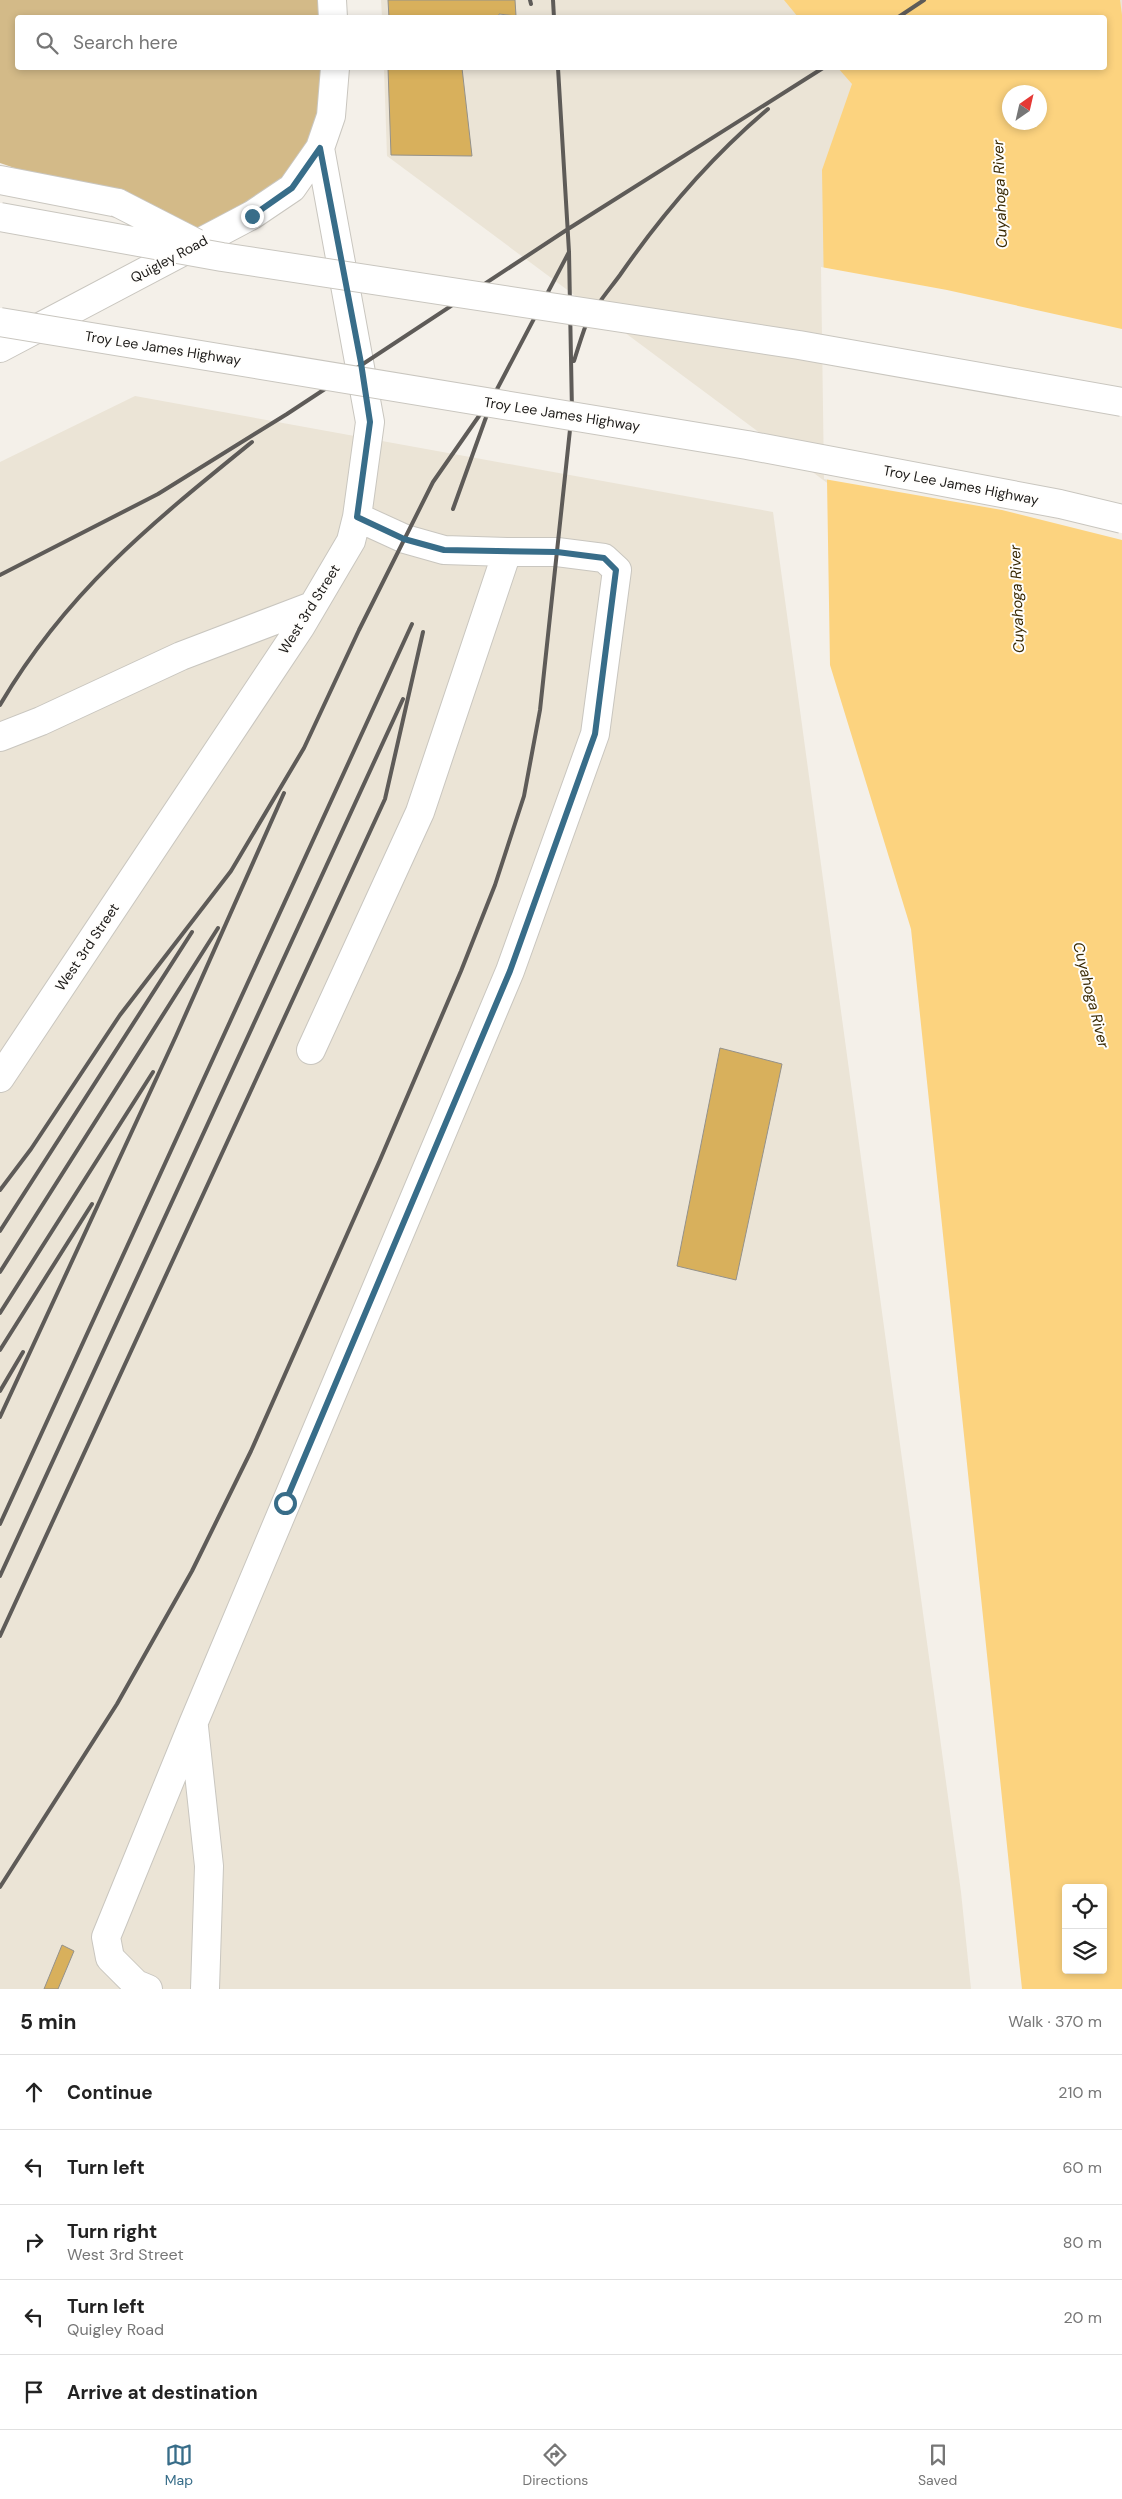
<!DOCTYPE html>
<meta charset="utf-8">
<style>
body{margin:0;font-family:"DM Sans",sans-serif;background:#f6f6f6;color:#222}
.controls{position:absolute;right:15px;bottom:15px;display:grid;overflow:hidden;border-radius:5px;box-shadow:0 2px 8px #0003}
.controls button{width:45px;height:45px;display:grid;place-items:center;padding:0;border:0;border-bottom:1px solid #e0e0e0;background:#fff;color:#222;font:25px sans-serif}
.compass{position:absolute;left:1002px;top:85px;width:45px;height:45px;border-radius:50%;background:#fff;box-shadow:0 2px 8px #0003;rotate:34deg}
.stop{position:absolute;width:15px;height:15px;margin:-11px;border:4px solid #386d89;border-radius:50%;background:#fff}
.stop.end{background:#386d89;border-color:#fff;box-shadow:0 1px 5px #0008}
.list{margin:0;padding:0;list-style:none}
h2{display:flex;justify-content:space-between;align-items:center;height:65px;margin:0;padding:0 20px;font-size:21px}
h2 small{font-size:16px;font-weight:400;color:#767676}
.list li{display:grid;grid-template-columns:32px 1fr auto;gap:15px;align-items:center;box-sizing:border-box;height:75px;padding:0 20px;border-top:1px solid #e0e0e0}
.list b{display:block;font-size:19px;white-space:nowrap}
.list p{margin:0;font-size:16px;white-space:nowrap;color:#767676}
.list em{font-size:16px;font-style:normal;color:#767676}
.icon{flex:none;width:28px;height:28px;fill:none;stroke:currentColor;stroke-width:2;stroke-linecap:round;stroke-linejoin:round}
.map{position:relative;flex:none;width:1122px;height:1989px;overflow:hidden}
.search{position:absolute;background:#fff;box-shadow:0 2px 8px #0003;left:15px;right:15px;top:15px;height:55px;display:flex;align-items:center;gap:12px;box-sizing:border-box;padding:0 18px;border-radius:5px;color:#767676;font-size:19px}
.sheet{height:440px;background:#fff}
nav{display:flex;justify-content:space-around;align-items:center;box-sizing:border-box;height:70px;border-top:1px solid #e0e0e0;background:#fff;font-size:14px;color:#767676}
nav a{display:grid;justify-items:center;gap:2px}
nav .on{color:#386d89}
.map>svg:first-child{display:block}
.built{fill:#ebe4d6;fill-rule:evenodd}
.green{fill:#d3ba88}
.water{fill:#fcd37f;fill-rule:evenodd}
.pier{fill:#f4f0e9}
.building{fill:#d8b05c;stroke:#94918a}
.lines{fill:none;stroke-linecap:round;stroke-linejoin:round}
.minor-casing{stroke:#c9c6bf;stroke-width:30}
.highway-casing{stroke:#c9c6bf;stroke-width:30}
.minor{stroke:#fff;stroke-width:28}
.highway{stroke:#fff;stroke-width:28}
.rail{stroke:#5e5b58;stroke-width:4}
.highway-bridge-casing{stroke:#c9c6bf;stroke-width:30;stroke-linecap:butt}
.highway-bridge{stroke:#fff;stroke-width:28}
.route{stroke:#386d89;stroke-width:6}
.labels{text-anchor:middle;stroke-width:4;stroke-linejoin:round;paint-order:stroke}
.street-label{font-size:14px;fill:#1c1a18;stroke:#fffefc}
.water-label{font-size:15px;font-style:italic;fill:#382802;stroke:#fffefc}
</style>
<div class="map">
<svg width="1122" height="1989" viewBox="0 0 1122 1989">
<rect width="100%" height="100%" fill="#f4f0e9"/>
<path class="built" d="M381,0H1122V702L387,156L384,68H1104V18H382ZM1010,92H1040V122H1010Z
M135,396L773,512L961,1892L971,1989H0V462Z"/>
<path class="green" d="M0,0H332L333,17L18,18V68H335L292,188L195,245L118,203L0,163Z"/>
<path class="water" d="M784,0H1120L1122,15V1989H1022L911,929L830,665L822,170L852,84L838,68H1104V18L798,17ZM1010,92H1040V122H1010ZM1066,1888H1103V1970H1066Z"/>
<path class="pier" d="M821,267L947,290L1122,329V540L1002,510L824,479Z"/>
<path class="building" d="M388,0H515L516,16L499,14V18H389Z
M388,68H462L472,156L391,155Z
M720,1048L782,1064L736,1280L677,1266Z
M62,1945L74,1951L58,1989H44Z"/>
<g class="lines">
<defs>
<path id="minor" d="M332,0L333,18
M0,348L252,215L292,188L320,148
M0,737L41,721L181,656L312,606
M311,1050L420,812L507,552L444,550L405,539L357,517
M0,1078L301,626L351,541L357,517L370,422L320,148L331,116L335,68
M194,1727L209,1866L205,1989
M148,1989L136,1984L110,1958L106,1937L193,1724L510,971L595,734L617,570L604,558L557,552H507"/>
<path id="highway" d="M0,180L118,203"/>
</defs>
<use href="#minor" class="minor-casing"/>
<use href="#highway" class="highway-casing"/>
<use href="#minor" class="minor"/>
<use href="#highway" class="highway"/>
<path class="rail" d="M530,0L531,4
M553,0L554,18
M897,18L924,0
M574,361C578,348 582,335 587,322C595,306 609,290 620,275C663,213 710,158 768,109
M453,509L489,409
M0,575L158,494L287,414L568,229L823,68
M0,705C66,592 152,523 252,442
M0,1190L31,1149L120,1015L231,871L304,748L359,630L433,482L495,393L569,252
M0,1231L192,932
M0,1272L218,928
M0,1313L153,1072
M0,1350L92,1204
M0,1391L23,1352
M0,1417L176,1036L284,793
M0,1524L412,624
M0,1576L403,699
M0,1636L385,799L423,632
M0,1887L117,1704L192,1571L251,1451L380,1160L461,971L495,885L524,796L540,710L572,411L569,252L558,68"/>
<defs>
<path id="highway-bridge" d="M118,203L196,243
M0,217L222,257L799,345L1122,402
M0,322L747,445L1060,504L1122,519"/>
</defs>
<use href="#highway-bridge" class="highway-bridge-casing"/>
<use href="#highway-bridge" class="highway-bridge"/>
</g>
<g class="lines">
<path class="route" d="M252,216L292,188L320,148L361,363L370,422L357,517L404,539L444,550L557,552L604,558L616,570L595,734L510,971L285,1503"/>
</g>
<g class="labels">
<g class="street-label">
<text transform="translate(169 259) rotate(-28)" y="5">Quigley Road</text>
<text transform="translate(163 348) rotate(9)" y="5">Troy Lee James Highway</text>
<text transform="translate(562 414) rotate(9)" y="5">Troy Lee James Highway</text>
<text transform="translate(961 485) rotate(11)" y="5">Troy Lee James Highway</text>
<text transform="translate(309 609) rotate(-58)" y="5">West 3rd Street</text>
<text transform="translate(87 947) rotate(-56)" y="5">West 3rd Street</text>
</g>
<g class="water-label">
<text transform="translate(1000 194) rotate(-92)" y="5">Cuyahoga River</text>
<text transform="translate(1017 599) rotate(-92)" y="5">Cuyahoga River</text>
<text transform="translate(1091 995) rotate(76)" y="5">Cuyahoga River</text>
</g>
</g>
</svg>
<div class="controls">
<button><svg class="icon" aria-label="locate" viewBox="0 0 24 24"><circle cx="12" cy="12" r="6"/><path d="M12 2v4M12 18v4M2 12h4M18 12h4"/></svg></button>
<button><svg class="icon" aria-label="layers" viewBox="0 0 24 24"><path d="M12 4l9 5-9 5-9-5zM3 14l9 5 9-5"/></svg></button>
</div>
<svg class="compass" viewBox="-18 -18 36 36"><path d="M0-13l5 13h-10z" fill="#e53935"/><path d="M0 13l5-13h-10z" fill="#767676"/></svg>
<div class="stop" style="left:285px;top:1503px"></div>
<div class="stop end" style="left:252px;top:216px"></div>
<div class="search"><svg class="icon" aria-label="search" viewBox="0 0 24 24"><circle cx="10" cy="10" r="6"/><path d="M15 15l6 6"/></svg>Search here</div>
</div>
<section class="sheet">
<h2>5 min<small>Walk · 370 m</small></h2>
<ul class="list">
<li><svg class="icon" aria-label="ahead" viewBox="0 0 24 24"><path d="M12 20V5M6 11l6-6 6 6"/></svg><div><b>Continue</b></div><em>210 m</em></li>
<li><svg class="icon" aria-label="left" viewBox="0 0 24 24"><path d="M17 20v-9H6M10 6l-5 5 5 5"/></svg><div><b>Turn left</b></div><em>60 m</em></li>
<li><svg class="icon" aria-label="right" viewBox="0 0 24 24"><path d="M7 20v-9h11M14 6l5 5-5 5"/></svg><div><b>Turn right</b><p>West 3rd Street</p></div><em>80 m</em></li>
<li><svg class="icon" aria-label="left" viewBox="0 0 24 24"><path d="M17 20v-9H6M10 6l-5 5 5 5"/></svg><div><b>Turn left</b><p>Quigley Road</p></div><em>20 m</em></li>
<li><svg class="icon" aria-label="arrive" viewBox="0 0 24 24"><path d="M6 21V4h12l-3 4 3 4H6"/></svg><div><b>Arrive at destination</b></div></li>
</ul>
</section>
<nav>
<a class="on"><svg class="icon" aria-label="map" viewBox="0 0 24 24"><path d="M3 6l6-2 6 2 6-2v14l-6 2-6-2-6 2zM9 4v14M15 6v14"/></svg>Map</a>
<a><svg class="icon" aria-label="directions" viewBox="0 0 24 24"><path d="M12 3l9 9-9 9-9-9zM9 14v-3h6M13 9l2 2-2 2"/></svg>Directions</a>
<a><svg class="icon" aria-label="saved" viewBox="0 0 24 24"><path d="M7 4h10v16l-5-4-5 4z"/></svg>Saved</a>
</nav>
